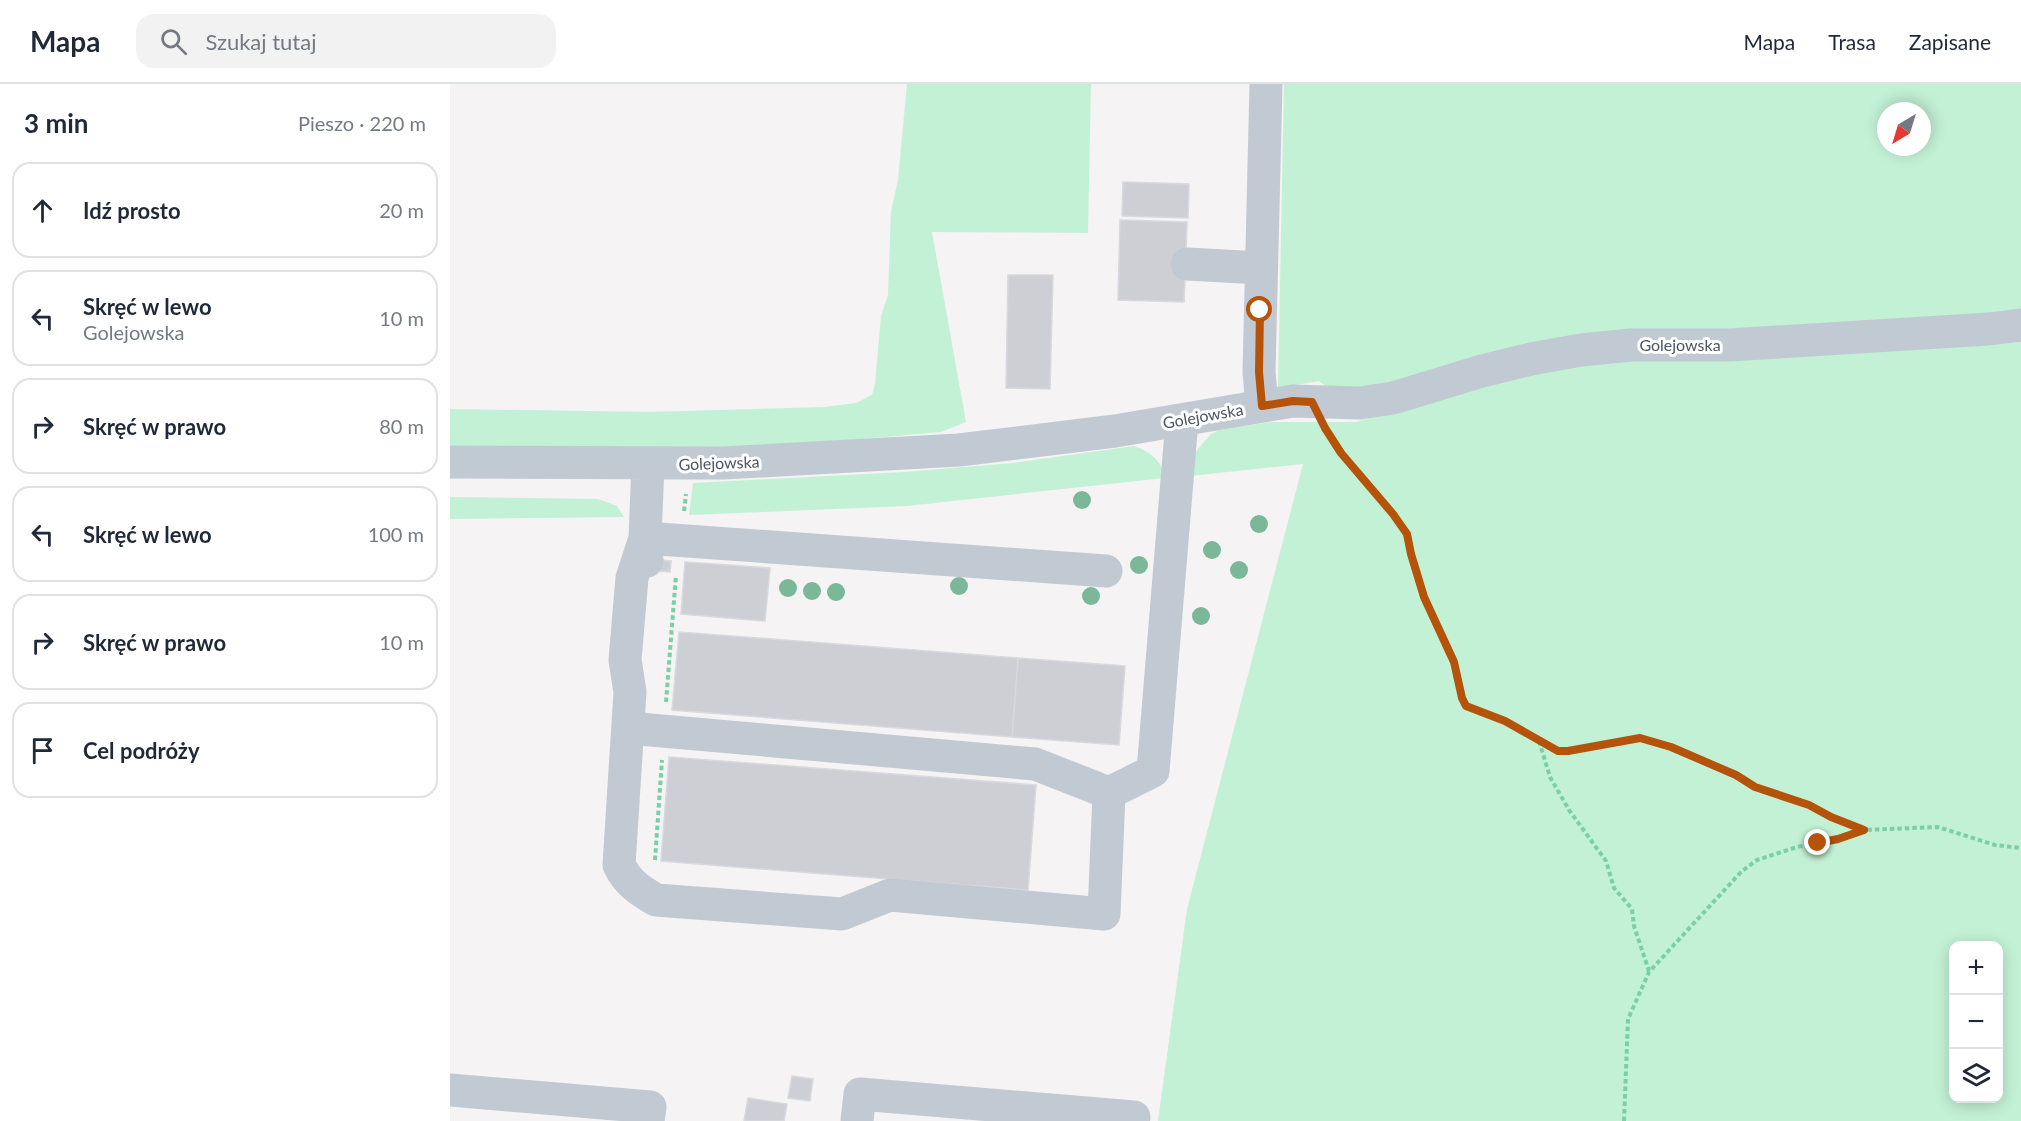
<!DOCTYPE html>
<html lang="pl">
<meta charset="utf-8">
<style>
body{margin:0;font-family:Lato,sans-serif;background:#f2f2f3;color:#1f2937}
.controls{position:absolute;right:18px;bottom:18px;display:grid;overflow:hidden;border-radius:12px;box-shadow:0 3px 15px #0003}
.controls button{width:54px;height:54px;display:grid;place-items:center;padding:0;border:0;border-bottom:2px solid #e0e1e3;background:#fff;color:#1f2937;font:30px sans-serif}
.compass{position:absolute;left:1427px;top:18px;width:54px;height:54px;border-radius:50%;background:#fff;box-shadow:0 3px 15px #0003;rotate:218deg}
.stop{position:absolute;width:18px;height:18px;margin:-14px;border:4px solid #b45309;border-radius:50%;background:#fff}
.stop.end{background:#b45309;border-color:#fff;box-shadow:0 2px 6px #0008}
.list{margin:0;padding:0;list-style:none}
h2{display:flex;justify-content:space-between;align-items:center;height:78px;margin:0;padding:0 24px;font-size:26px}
h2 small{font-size:20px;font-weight:400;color:#747a83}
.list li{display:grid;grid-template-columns:39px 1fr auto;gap:18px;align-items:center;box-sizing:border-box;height:96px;margin:0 12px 12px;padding:0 12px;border:2px solid #e0e1e3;border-radius:18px}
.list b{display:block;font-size:22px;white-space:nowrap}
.list p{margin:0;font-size:20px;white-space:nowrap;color:#747a83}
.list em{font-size:20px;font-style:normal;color:#747a83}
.icon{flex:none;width:33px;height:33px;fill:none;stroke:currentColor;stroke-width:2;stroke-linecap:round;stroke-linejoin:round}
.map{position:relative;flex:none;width:1571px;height:1037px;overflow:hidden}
header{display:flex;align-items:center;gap:36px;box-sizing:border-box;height:84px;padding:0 30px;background:#fff;border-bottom:2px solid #e0e1e3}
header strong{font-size:28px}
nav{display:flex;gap:33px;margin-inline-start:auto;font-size:21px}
.search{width:420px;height:54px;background:#f2f2f3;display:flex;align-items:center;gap:15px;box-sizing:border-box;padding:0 21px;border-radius:18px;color:#747a83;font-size:22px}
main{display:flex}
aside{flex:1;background:#fff}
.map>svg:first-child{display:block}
.green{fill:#c3f1d5;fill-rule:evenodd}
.building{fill:#cdcfd5;stroke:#d7d9de;stroke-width:1.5}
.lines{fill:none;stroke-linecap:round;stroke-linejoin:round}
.path{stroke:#7ad0a6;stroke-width:4;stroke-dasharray:4.5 3;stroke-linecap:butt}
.minor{stroke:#c1cad2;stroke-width:33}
.tree{fill:#7bb799}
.route{stroke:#b45309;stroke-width:8}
.labels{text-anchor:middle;stroke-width:6;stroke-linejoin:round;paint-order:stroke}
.street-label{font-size:16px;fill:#4a5661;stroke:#fff}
</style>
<header>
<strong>Mapa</strong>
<div class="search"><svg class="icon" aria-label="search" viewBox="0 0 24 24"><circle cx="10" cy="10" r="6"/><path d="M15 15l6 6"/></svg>Szukaj tutaj</div>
<nav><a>Mapa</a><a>Trasa</a><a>Zapisane</a></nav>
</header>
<main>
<aside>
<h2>3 min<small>Pieszo · 220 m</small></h2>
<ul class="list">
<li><svg class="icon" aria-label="ahead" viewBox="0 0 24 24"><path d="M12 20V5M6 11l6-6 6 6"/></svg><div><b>Idź prosto</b></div><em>20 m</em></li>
<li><svg class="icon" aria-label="left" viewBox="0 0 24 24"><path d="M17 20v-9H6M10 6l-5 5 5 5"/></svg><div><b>Skręć w lewo</b><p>Golejowska</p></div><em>10 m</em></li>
<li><svg class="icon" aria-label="right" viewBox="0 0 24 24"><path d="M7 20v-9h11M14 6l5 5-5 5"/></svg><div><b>Skręć w prawo</b></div><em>80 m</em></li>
<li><svg class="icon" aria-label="left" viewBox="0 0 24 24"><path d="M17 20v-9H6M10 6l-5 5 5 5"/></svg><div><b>Skręć w lewo</b></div><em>100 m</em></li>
<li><svg class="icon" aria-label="right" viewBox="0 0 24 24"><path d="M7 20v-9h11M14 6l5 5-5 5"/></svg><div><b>Skręć w prawo</b></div><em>10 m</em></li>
<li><svg class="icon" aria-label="arrive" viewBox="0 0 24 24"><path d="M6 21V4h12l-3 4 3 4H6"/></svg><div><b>Cel podróży</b></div></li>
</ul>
</aside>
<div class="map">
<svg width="1571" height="1037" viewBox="0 0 1571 1037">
<rect width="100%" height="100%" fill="#f5f3f3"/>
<path class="green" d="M457,0H641L638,149L482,148L516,338L491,348L355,360L257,364L0,363V325L199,328L374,323L406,319L422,311L425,300L431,232L438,211L441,128L448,96Z
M834,0H1571V233L1361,250L954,303H877L869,297L828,304ZM1436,27H1472V63H1436Z
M1571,249V1037H708L737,825L853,380L740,392L742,376L747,366L761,350L769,346L821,338H906L1123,276ZM1504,862H1548V1014H1504Z
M684,362C701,368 711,376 715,394L456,422L239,431L243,399L454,388L563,379Z
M0,413L148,415L167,422L174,433L0,435Z"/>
<path class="building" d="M673,98L739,100L738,134L672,132Z
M670,136L737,138L734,218L668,216Z
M558,191H603L600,305L556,304Z
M210,476L221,477L220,488L210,487Z
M235,478L320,484L315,537L231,530Z
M229,548L568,574L562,653L222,626Z
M568,574L675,582L669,661L562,653Z
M219,673L586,701L578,806L211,777Z
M342,992L363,995L360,1017L338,1014Z
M298,1014L337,1020L334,1037H294Z"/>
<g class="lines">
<path class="path" d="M878,350L891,369L943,430L957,450L961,470L974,513L1004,578L1012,614L1016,622L1055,637L1108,667H1118L1190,654L1221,663L1286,691L1305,703L1359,721L1381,733L1414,746L1488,743L1545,761L1571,764
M234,427L236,410
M216,618L226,491
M1089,657L1100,693L1119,726L1156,777L1164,804L1182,825L1184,842L1199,887
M205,776L212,676
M1174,1037L1178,935L1199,888L1291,788L1307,776L1347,763L1388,755L1413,746"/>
<path class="minor" d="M737,180L811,184
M812,322L809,288L816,0
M0,378L273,379L509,366L665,347L843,317L910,319L943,314L1032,287L1081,275L1131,266L1181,261H1279L1539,245L1571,241
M195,454L182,494L175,576L180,608L169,781C178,799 189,806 206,816L392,830L440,811L654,830L659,709
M195,454L656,487
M197,477L195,454L198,380
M178,644L585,680L659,709L703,687L732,336
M0,1006L200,1023L198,1037
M407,1037L410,1010L684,1033L683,1037"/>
</g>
<g class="tree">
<circle cx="632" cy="416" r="9"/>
<circle cx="809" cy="440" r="9"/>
<circle cx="762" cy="466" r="9"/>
<circle cx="689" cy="481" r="9"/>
<circle cx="789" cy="486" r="9"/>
<circle cx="509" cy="502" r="9"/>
<circle cx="338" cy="504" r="9"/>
<circle cx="362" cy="507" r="9"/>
<circle cx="386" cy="508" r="9"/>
<circle cx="641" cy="512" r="9"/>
<circle cx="751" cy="532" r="9"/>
</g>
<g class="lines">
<path class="route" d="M810,226L809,288L812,322L843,317L862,318L875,344L891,369L943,430L957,450L961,470L974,513L1004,578L1012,614L1016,622L1055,637L1108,667H1118L1190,654L1221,663L1286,691L1305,703L1359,721L1381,733L1414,746L1388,755L1368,759"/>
</g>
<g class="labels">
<g class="street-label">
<text x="1230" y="267">Golejowska</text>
<text transform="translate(753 332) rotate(-10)" y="6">Golejowska</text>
<text transform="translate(269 379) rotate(-2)" y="6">Golejowska</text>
</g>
</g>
</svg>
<div class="controls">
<button>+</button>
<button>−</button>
<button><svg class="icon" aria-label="layers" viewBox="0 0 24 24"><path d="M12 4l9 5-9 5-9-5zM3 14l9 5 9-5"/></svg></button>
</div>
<svg class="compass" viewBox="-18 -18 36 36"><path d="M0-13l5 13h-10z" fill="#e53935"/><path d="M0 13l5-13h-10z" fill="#747a83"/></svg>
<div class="stop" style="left:810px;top:226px"></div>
<div class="stop end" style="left:1368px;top:759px"></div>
</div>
</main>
